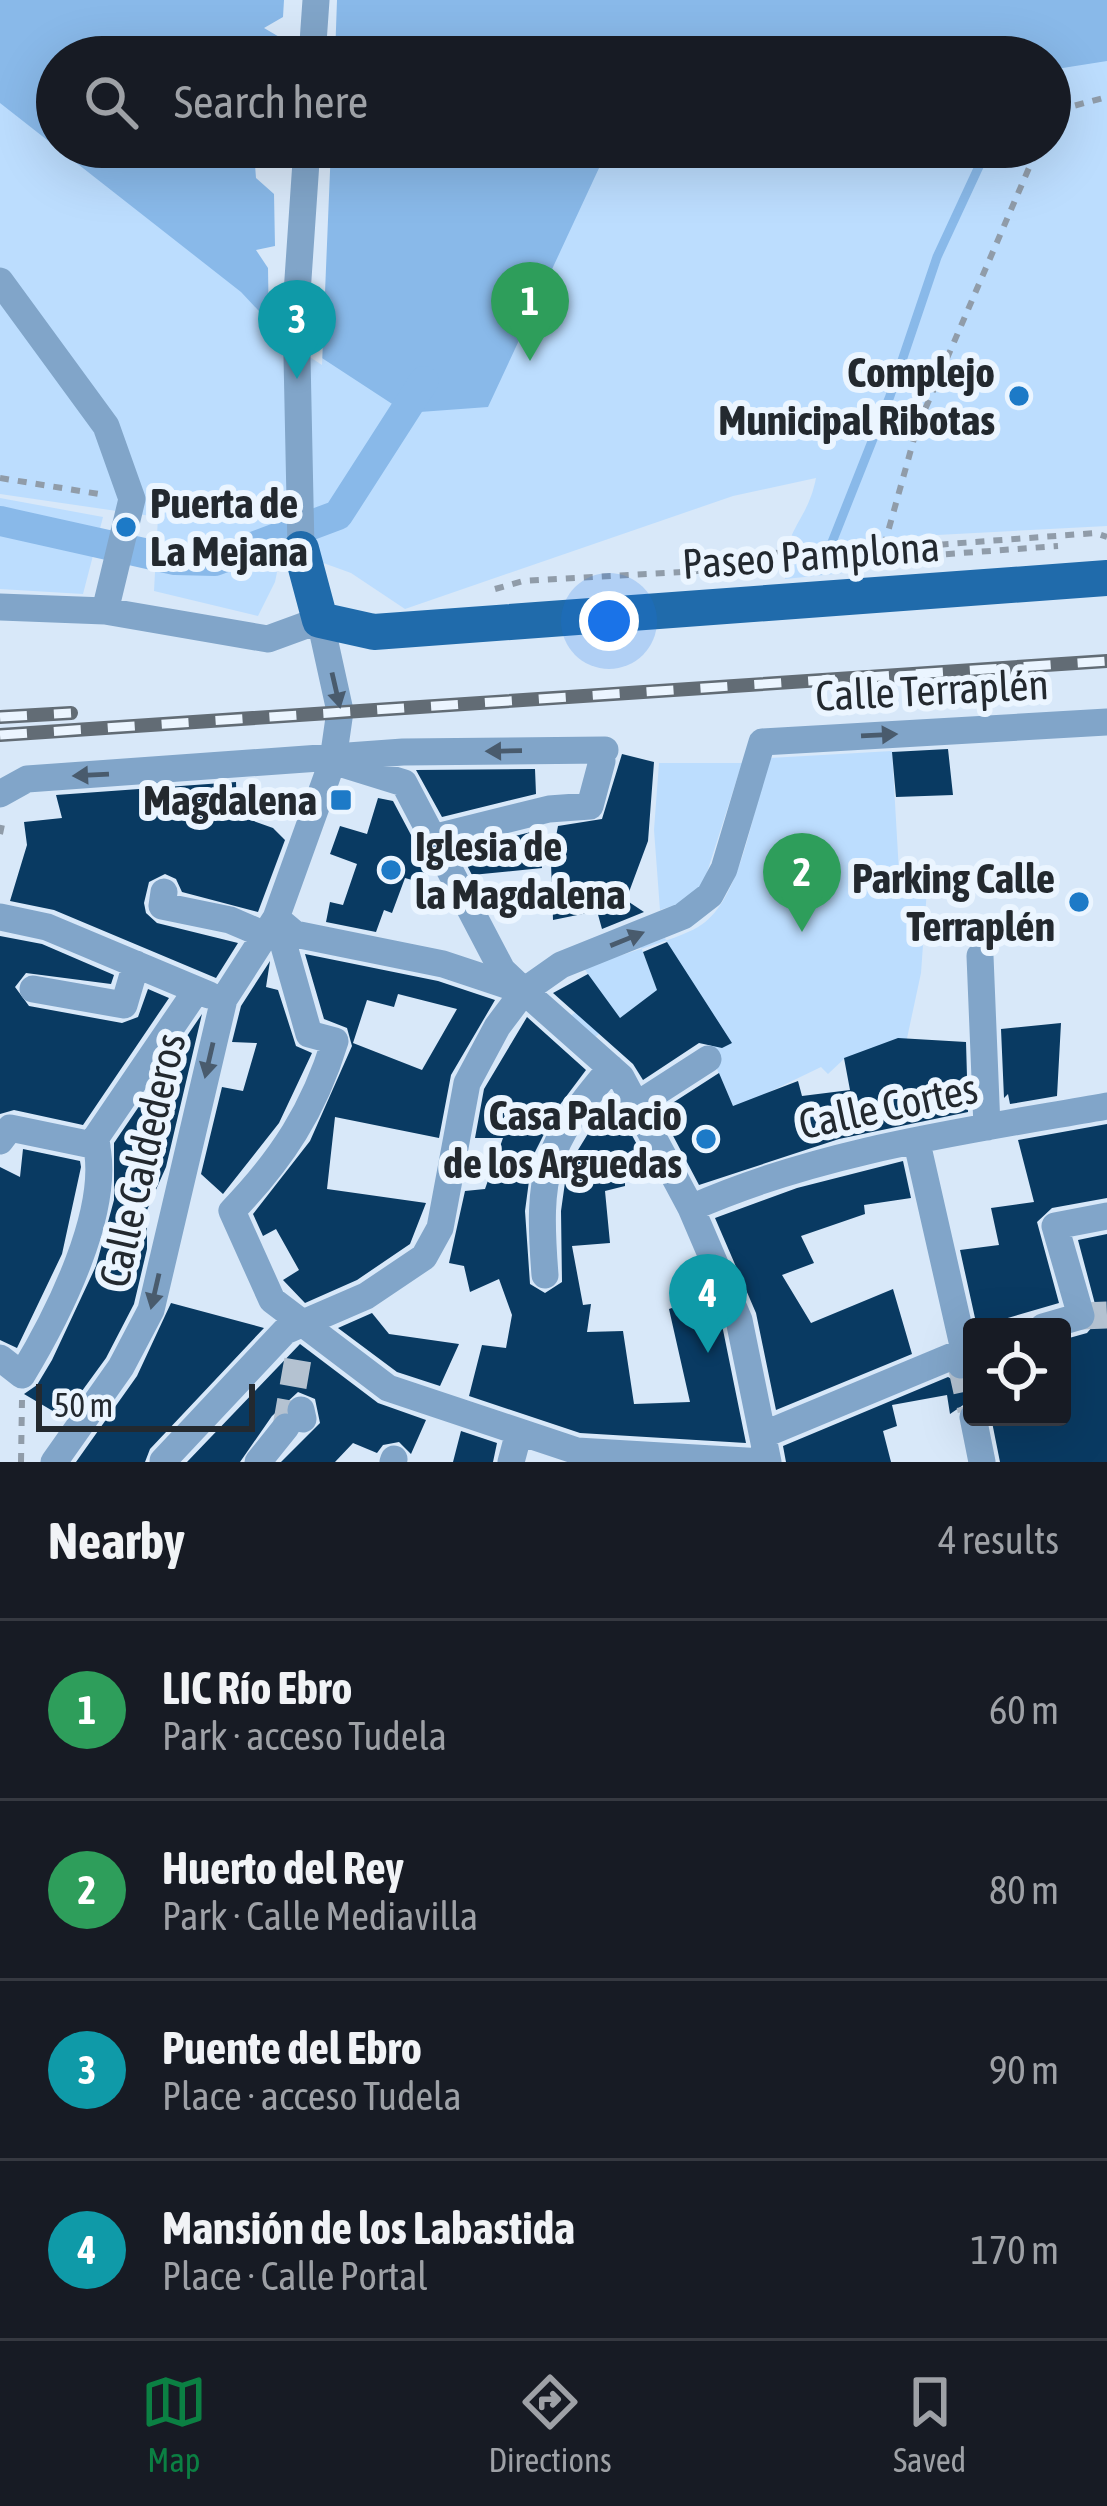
<!DOCTYPE html>
<meta charset="utf-8">
<style>
body{margin:0;font-family:"Asap Condensed",sans-serif;background:#20242c;color:#f1f3f6}
.controls{position:absolute;right:36px;bottom:36px;display:grid;overflow:hidden;border-radius:12px;box-shadow:0 12px 48px #0002}
.controls button{width:108px;height:108px;display:grid;place-items:center;padding:0;border:0;border-bottom:3px solid #363941;background:#171b24;color:#f1f3f6;font:60px sans-serif}
.scale{position:absolute;left:36px;bottom:30px;width:219px;box-sizing:border-box;padding-left:12px;border:6px solid #23292f;border-top:0;font-size:33px;line-height:42px;white-space:nowrap;color:#23292f;-webkit-text-stroke:9px #ebf5ff;paint-order:stroke}
.you{position:absolute;left:609px;top:621px;width:42px;height:42px;margin:-30px;border:9px solid #fff;border-radius:50%;background:#1a73e8;box-shadow:0 0 0 18px #1a73e833}
.badge{display:grid;place-items:center;width:78px;height:78px;border-radius:50%;background:#0b8043;color:#fff;font-size:39px;font-weight:700}
.pin{position:absolute;translate:-50% -99px;filter:drop-shadow(0 3px 6px #0008)}
.pin::after{content:'';position:absolute;top:63px;width:42px;height:36px;background:inherit;clip-path:polygon(0 0,100% 0,50% 100%)}
.list{margin:0;padding:0;list-style:none}
h2{display:flex;justify-content:space-between;align-items:center;height:156px;margin:0;padding:0 48px;font-size:51px}
h2 small{font-size:39px;font-weight:400;color:#9ea1a6}
.list li{display:grid;grid-template-columns:78px 1fr auto;gap:36px;align-items:center;box-sizing:border-box;height:180px;padding:0 48px;border-top:3px solid #363941}
.list b{display:block;font-size:45px;white-space:nowrap}
.list p{margin:0;font-size:39px;white-space:nowrap;color:#9ea1a6}
.list em{font-size:39px;font-style:normal;color:#9ea1a6}
.icon{flex:none;width:66px;height:66px;fill:none;stroke:currentColor;stroke-width:2;stroke-linecap:round;stroke-linejoin:round}
.map{position:relative;flex:none;width:1107px;height:1462px;overflow:hidden}
.search{position:absolute;background:#171b24;box-shadow:0 12px 48px #0002;left:36px;right:36px;top:36px;height:132px;display:flex;align-items:center;gap:30px;box-sizing:border-box;padding:0 42px;border-radius:66px;color:#9ea1a6;font-size:45px}
.sheet{height:876px;background:#171b24}
nav{display:flex;justify-content:space-around;align-items:center;box-sizing:border-box;height:168px;border-top:3px solid #363941;background:#171b24;font-size:33px;color:#9ea1a6}
nav a{display:grid;justify-items:center;gap:6px}
nav .on{color:#0b8043}
.map>svg:first-child{display:block}
.green{fill:#bcddfe;fill-rule:evenodd}
.water{fill:#89b9e9}
.pier{fill:#d8e8f9}
.lines{fill:none;stroke-linecap:round;stroke-linejoin:round}
.stream{stroke:#89b9e9;stroke-width:9}
.canal{stroke:#89b9e9;stroke-width:30}
.building{fill:#093a62;fill-rule:evenodd}
.minor-tunnel{stroke:#b4c2d1;stroke-width:27;stroke-dasharray:27 14;stroke-linecap:butt}
.path{stroke:#909ca9;stroke-width:6;stroke-dasharray:9 9;stroke-linecap:butt}
.minor{stroke:#81a5c9;stroke-width:27}
.major{stroke:#206bab;stroke-width:36}
.rail-casing{stroke:#626c75;stroke-width:14}
.rail{stroke:#ebf5ff;stroke-width:9;stroke-dasharray:27;stroke-linecap:butt}
.oneway{fill:#495b6d}
.poi-dot{fill:#1d7ac7;stroke:#ebf5ff;stroke-width:4.5}
.labels{text-anchor:middle;stroke-width:12;stroke-linejoin:round;paint-order:stroke}
.poi-label{font-size:42px;font-weight:bold;fill:#23292f;stroke:#ebf5ff;text-anchor:end}
.street-label{font-size:42px;fill:#23292f;stroke:#ebf5ff}
</style>
<div class="map">
<svg width="1107" height="1462" viewBox="0 0 1107 1462">
<rect width="100%" height="100%" fill="#d8e8f9"/>
<path class="green" d="M0,0H1107V526L880,538L864,571L785,579C783,526 807,524 816,478L733,496L405,609L351,573L282,548L275,582L258,616L154,591L158,517L0,494ZM57,57H1050V147H57Z
M0,498L103,517L83,594L0,589Z
M892,751L899,872L928,875L921,973L906,1043L845,1058L828,1074L821,1067L734,1109L714,1062L718,1058L693,1017L644,1000L591,1040L569,1017L601,994L584,968C614,956 674,941 698,927C743,901 753,803 770,758ZM665,938L686,987L659,994L641,947Z
M659,763H742L703,885L696,898L660,910L654,830Z"/>
<path class="water" d="M0,0H1107V61L1050,70V57H57V147H638L606,153L488,407L406,413L273,326L241,292L0,103Z"/>
<path class="pier" d="M284,0H337L335,57H280L281,38L264,28L283,17Z
M279,147H331L322,365L269,330L268,268L256,250L275,246L274,194L256,178L255,165L279,163Z"/>
<g class="lines">
<path class="stream" d="M821,570L890,396L937,257L988,147"/>
<path class="canal" d="M0,521L175,560L215,561L338,515L424,381"/>
</g>
<path class="building" d="M948,749L953,795L896,797L892,752Z
M622,754L654,762L648,841L626,900L644,912L602,929L597,911L553,920L551,863L558,826L602,819Z
M535,769L536,794L442,817L416,770Z
M236,782L237,815L273,828L285,840L258,912L182,892L176,879L165,874L149,882L144,903L146,913L157,923L238,943L216,978L54,910L10,901L27,845L24,822L62,818L56,795Z
M378,798L393,801L428,867L423,883L405,878L392,913L384,910L376,932L326,922L330,902L343,905L357,864L330,854L340,826L367,834Z
M539,830L542,868L472,875L459,850Z
M0,936L42,944L114,975L111,984L26,973L15,987L29,1006L122,1023L138,1017L148,989L169,998L83,1125L14,1110L0,1114Z
M667,942L732,1043L722,1048L699,1043L643,1080L633,1064L553,993L588,974L620,1018L657,990L643,952Z
M305,954L438,981L495,1000L451,1075L439,1138L335,1117L327,1189L426,1203L410,1244L357,1280L305,1303L283,1280L299,1270L276,1229L263,1236L253,1214L310,1141L352,1046L347,1028L324,1019ZM398,994L457,1009L422,1070L353,1043L367,1000L394,1007Z
M270,961L266,987L278,990L296,1046L312,1053L279,1123L223,1194L201,1174L222,1087L243,1091L257,1043L232,1042L241,1006Z
M202,1014L166,1167L147,1210V1249L134,1304L106,1358L63,1417L24,1394L37,1385L52,1360L96,1266L114,1200V1143Z
M527,1017L586,1070L556,1110L532,1158L525,1211L530,1284L545,1293L562,1282L561,1211L567,1168L611,1096L650,1169L625,1171V1186L605,1191L610,1243L572,1246L583,1305L591,1304L587,1332L623,1331L634,1404L690,1402L669,1309L709,1295L722,1325L746,1443L580,1433L469,1396L482,1345L506,1348L512,1315L499,1279L470,1292L464,1266L449,1263L465,1191L485,1189L503,1138H475L484,1089Z
M1061,1023L1057,1096L1010,1104L1008,1094L1004,1098L1001,1029Z
M898,1038L966,1042L968,1112L839,1139L699,1185L660,1111L719,1073L733,1106L798,1081L802,1096L850,1090L844,1058Z
M1107,1124V1198L1052,1208L1037,1222L1059,1303L977,1327L960,1250L999,1245L991,1208L1034,1202L1018,1140Z
M23,1149L80,1161L81,1167L62,1254L17,1348L0,1340V1167L20,1177Z
M903,1161L911,1198L864,1205L865,1214L801,1236L814,1263L782,1275L811,1323L893,1289L912,1354L776,1410L756,1313L715,1218L797,1188Z
M1107,1234V1462H1000L991,1417H1062V1340L1087,1333L1099,1319L1078,1240Z
M171,1303L264,1328L150,1449L145,1462H76L137,1376Z
M372,1313L389,1334L459,1344L440,1386L397,1372L338,1328Z
M300,1344L378,1403L426,1420L411,1454L399,1442L383,1445L377,1453L353,1443L335,1462H281L320,1423L315,1399L298,1392L272,1416L240,1462H187Z
M948,1377L959,1383L972,1379V1399L950,1414L947,1395L892,1405L897,1426L883,1431L891,1462H786L783,1446Z
M461,1431L497,1443L493,1462H453Z"/>
<g class="lines">
<path class="minor-tunnel" d="M1081,1316L1107,1315
M961,1365L971,1410
M286,1427L300,1347"/>
<path class="path" d="M1050,128L1062,109L1107,97
M0,478L105,495
M884,546L917,428L1038,147
M875,549L907,557L1058,546
M765,572L788,556L1095,533L1107,537
M495,589L523,581L751,568C762,553 770,549 788,556
M0,834L3,820
M21,1462L22,1400"/>
<path class="minor" d="M312,57L316,0
M0,281L106,426L132,499L105,611
M301,549L296,308L307,147
M0,607L105,611L268,639L320,620L340,711L333,760L276,918L224,999L151,1310L121,1367L54,1462
M346,765L404,783L502,970L521,988
M0,794L27,779L403,752L605,750
M432,838L549,809L590,806L602,761
M164,892L162,906L230,920L265,935
M0,917L47,927L209,995
M276,918L309,1034L335,1041C314,1110 282,1159 232,1211L272,1300L388,1388L577,1451L763,1462
M276,918L295,934L443,964L524,991L621,1077L691,1208L739,1320L768,1462
M980,956L987,1127
M33,989L124,1005L136,964
M635,1106L708,1059
M0,1141L10,1128L97,1146
M917,1143L964,1350L961,1365
M691,1208C822,1150 966,1131 1107,1106
M545,1275C537,1173 544,1146 611,1068
M1043,1327L1081,1316L1055,1226L1107,1216
M0,1358L22,1375C57,1317 114,1207 95,1139L196,991
M301,1410L303,1419
M973,1417L982,1462
M765,1434L972,1348
M163,1461L285,1331L366,1296L424,1257L440,1228L467,1083L497,1027L524,991L561,965L683,916L710,895L724,869L762,742L1107,722
M258,1462L286,1427
M393,1462L394,1459
M511,1462L519,1432"/>
<path class="major" d="M301,549L320,620L374,632L1107,578"/>
<defs>
<path id="rail" d="M0,717L71,713
M0,735L1107,661"/>
</defs>
<use href="#rail" class="rail-casing"/>
<use href="#rail" class="rail"/>
</g>
<defs><path id="oneway-solid" d="M-6-.8H1V-3.2L6.5 0L1 3.2V.8H-6Z" transform="scale(3)"/></defs>
<g class="oneway">
<use href="#oneway-solid" transform="translate(336 690) rotate(77)"/>
<use href="#oneway-solid" transform="translate(879 735) rotate(-3)"/>
<use href="#oneway-solid" transform="translate(504 751) rotate(179)"/>
<use href="#oneway-solid" transform="translate(91 775) rotate(177)"/>
<use href="#oneway-solid" transform="translate(627 939) rotate(-22)"/>
<use href="#oneway-solid" transform="translate(209 1060) rotate(103)"/>
<use href="#oneway-solid" transform="translate(155 1291) rotate(103)"/>
</g>
<g class="poi-dot">
<circle cx="1019" cy="396" r="12"/>
<circle cx="126" cy="527" r="12"/>
<rect x="329" y="788" width="24" height="24" rx="6"/>
<circle cx="391" cy="870" r="12"/>
<circle cx="1079" cy="902" r="12"/>
<circle cx="706" cy="1139" r="12"/>
</g>
<g class="labels">
<g class="poi-label">
<text x="995" y="387">Complejo<tspan x="995" dy="48">Municipal Ribotas</tspan></text>
<text x="150" y="518" text-anchor="start">Puerta de<tspan x="150" dy="48">La Mejana</tspan></text>
<text x="317" y="815">Magdalena</text>
<text x="415" y="861" text-anchor="start">Iglesia de<tspan x="415" dy="48">la Magdalena</tspan></text>
<text x="1055" y="893">Parking Calle<tspan x="1055" dy="48">Terraplén</tspan></text>
<text x="682" y="1130">Casa Palacio<tspan x="682" dy="48">de los Arguedas</tspan></text>
</g>
<g class="street-label">
<text transform="translate(811 555) rotate(-4)" y="15">Paseo Pamplona</text>
<text transform="translate(932 690) rotate(-3)" y="15">Calle Terraplén</text>
<text transform="translate(888 1106) rotate(-12)" y="15">Calle Cortes</text>
<text transform="translate(142 1160) rotate(-77)" y="15">Calle Caldederos</text>
</g>
</g>
</svg>
<div class="controls">
<button><svg class="icon" aria-label="locate" viewBox="0 0 24 24"><circle cx="12" cy="12" r="6"/><path d="M12 2v4M12 18v4M2 12h4M18 12h4"/></svg></button>
</div>
<div class="scale">50 m</div>
<div class="you"></div>
<div class="pin badge" style="left:530px;top:361px;background:#2e9e5b">1</div>
<div class="pin badge" style="left:802px;top:932px;background:#2e9e5b">2</div>
<div class="pin badge" style="left:297px;top:379px;background:#0f9aa8">3</div>
<div class="pin badge" style="left:708px;top:1353px;background:#0f9aa8">4</div>
<div class="search"><svg class="icon" aria-label="search" viewBox="0 0 24 24"><circle cx="10" cy="10" r="6"/><path d="M15 15l6 6"/></svg>Search here</div>
</div>
<section class="sheet">
<h2>Nearby<small>4 results</small></h2>
<ul class="list">
<li><span class="badge" style="background:#2e9e5b">1</span><div><b>LIC Río Ebro</b><p>Park · acceso Tudela</p></div><em>60 m</em></li>
<li><span class="badge" style="background:#2e9e5b">2</span><div><b>Huerto del Rey</b><p>Park · Calle Mediavilla</p></div><em>80 m</em></li>
<li><span class="badge" style="background:#0f9aa8">3</span><div><b>Puente del Ebro</b><p>Place · acceso Tudela</p></div><em>90 m</em></li>
<li><span class="badge" style="background:#0f9aa8">4</span><div><b>Mansión de los Labastida</b><p>Place · Calle Portal</p></div><em>170 m</em></li>
</ul>
</section>
<nav>
<a class="on"><svg class="icon" aria-label="map" viewBox="0 0 24 24"><path d="M3 6l6-2 6 2 6-2v14l-6 2-6-2-6 2zM9 4v14M15 6v14"/></svg>Map</a>
<a><svg class="icon" aria-label="directions" viewBox="0 0 24 24"><path d="M12 3l9 9-9 9-9-9zM9 14v-3h6M13 9l2 2-2 2"/></svg>Directions</a>
<a><svg class="icon" aria-label="saved" viewBox="0 0 24 24"><path d="M7 4h10v16l-5-4-5 4z"/></svg>Saved</a>
</nav>
